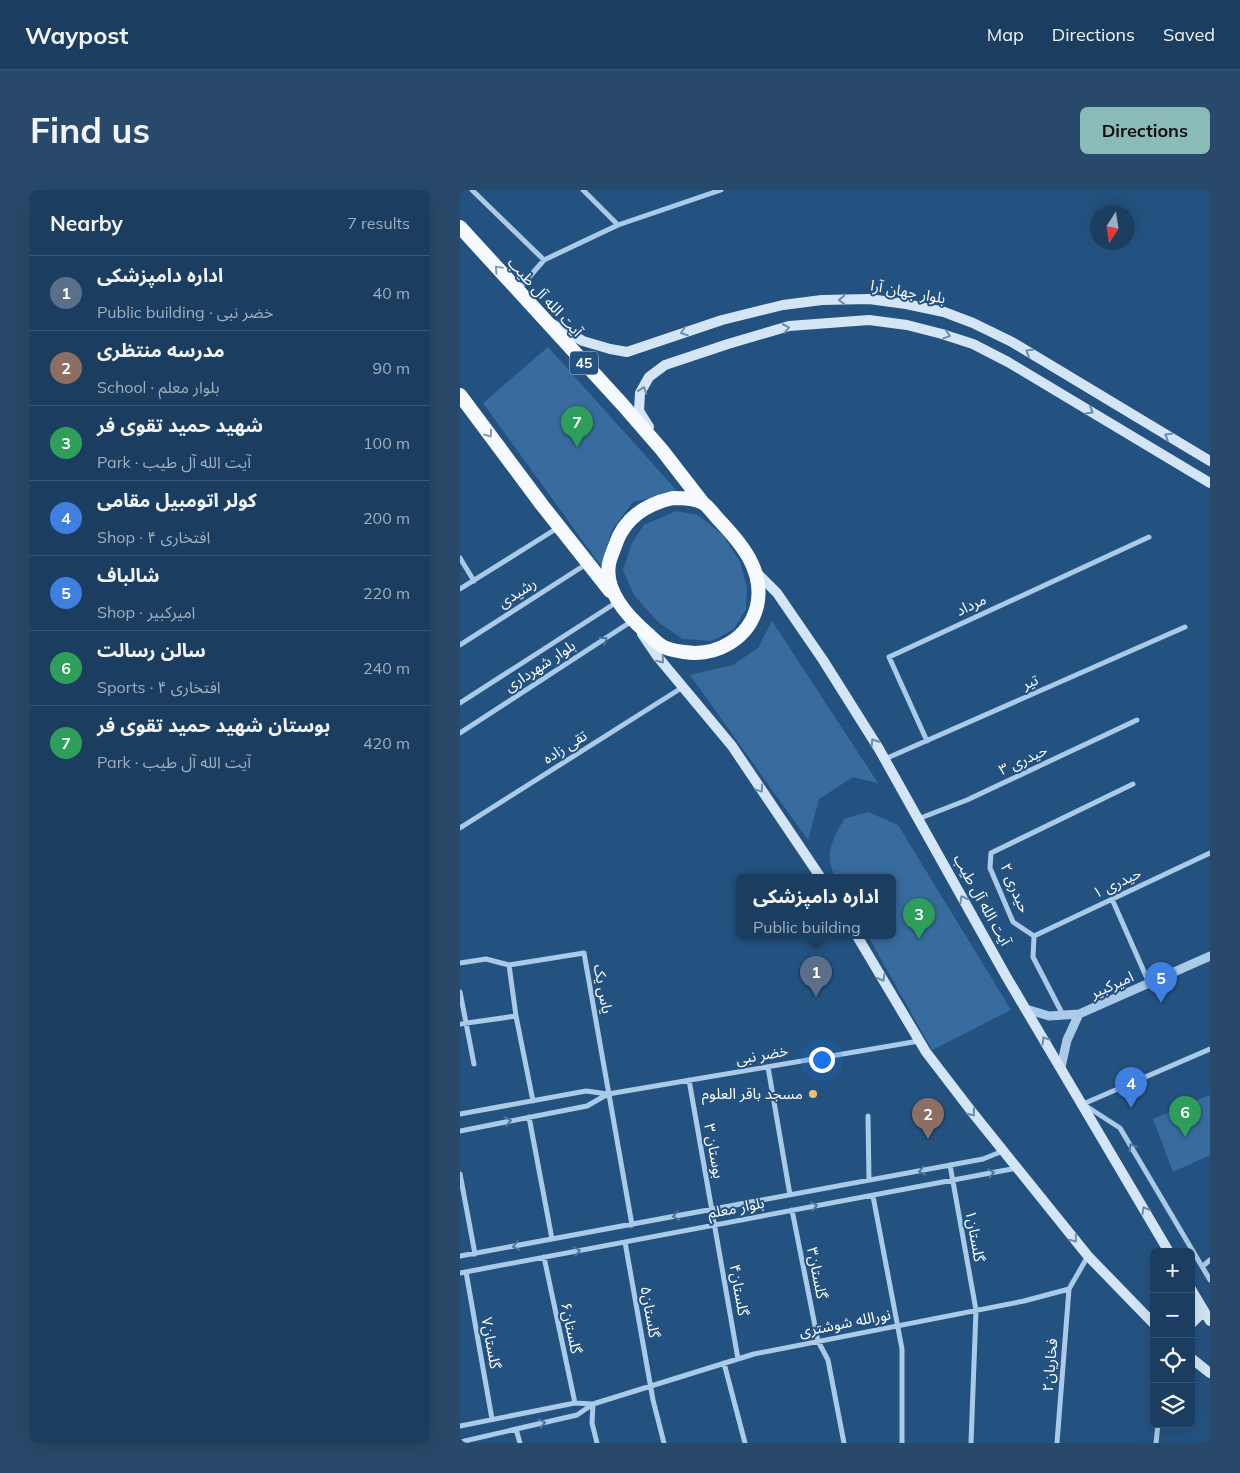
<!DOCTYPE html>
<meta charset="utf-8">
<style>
body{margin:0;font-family:Mulish,"Noto Sans Arabic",sans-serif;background:#284969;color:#f1f3f6}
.controls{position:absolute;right:15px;bottom:15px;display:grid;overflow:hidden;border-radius:8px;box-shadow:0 5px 20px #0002}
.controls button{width:45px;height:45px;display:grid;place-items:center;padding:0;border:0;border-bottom:1px solid #395775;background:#1b3e60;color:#f1f3f6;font:25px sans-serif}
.compass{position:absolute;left:630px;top:15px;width:45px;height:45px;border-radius:50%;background:#1b3e60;box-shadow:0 5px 20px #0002;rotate:192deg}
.you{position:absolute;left:361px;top:869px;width:18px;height:18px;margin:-12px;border:4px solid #fff;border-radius:50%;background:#1a73e8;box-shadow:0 0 0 8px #1a73e833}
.badge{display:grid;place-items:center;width:32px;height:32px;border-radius:50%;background:#8bbbb9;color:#fff;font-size:16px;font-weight:700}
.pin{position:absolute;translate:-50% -41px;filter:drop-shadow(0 1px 2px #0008)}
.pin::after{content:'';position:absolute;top:26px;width:18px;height:15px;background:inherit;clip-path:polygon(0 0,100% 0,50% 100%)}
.popup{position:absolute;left:276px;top:684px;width:160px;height:65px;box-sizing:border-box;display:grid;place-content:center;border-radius:8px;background:#1b3e60;filter:drop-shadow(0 1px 4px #0005);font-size:16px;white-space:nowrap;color:#a0aebd}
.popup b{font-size:19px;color:#f1f3f6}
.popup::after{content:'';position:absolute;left:50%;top:100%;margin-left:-10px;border:10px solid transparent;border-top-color:#1b3e60}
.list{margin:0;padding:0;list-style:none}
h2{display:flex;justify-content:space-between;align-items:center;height:65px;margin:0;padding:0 20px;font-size:21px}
h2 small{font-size:16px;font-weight:400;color:#a0aebd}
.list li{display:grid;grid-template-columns:32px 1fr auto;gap:15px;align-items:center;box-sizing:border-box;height:75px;padding:0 20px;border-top:1px solid #395775}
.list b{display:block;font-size:19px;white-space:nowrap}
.list p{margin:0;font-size:16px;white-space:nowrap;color:#a0aebd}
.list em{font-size:16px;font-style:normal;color:#a0aebd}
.icon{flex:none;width:28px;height:28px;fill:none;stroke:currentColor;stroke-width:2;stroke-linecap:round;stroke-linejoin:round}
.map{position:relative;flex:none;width:750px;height:1253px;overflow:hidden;border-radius:8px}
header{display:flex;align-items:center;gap:30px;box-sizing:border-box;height:70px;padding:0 25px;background:#1b3e60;border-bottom:1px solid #395775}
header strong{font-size:24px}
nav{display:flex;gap:28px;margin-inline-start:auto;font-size:18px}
.intro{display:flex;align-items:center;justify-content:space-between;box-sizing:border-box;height:120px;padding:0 30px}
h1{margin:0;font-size:35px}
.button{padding:12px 22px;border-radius:8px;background:#8bbbb9;color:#111;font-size:18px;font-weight:700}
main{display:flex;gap:30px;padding:0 30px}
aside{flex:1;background:#1b3e60;border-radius:8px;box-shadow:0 5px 20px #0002}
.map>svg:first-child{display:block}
.green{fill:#386c9e}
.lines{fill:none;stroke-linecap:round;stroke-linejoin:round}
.minor{stroke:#abcae7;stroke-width:5}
.tertiary{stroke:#abcae7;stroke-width:9}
.secondary{stroke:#d4e5f6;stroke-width:10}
.trunk{stroke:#f6fafe;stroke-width:14}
.oneway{stroke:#829eb9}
.oneway2{stroke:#6a8daf}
.oneway3{stroke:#4c769f}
.poi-dot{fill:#f1c36e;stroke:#245280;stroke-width:2}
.labels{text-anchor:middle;stroke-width:4;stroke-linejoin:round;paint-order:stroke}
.shield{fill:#245280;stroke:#bdcbd9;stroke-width:1}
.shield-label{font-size:14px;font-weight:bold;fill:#fff}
.street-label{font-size:15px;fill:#fff;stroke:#245280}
.poi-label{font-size:15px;fill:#fff;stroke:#245280;text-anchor:end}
</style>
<header>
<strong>Waypost</strong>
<nav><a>Map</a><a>Directions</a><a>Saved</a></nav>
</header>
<div class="intro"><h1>Find us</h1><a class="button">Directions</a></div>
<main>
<aside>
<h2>Nearby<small>7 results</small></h2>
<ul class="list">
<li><span class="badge" style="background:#5c6f8a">1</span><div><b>اداره دامپزشکی</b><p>Public building · خضر نبی</p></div><em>40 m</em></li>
<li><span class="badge" style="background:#8d6e63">2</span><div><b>مدرسه منتظری</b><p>School · بلوار معلم</p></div><em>90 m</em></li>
<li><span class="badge" style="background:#2e9e5b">3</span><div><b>شهید حمید تقوی فر</b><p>Park · آیت الله آل طیب</p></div><em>100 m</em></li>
<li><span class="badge" style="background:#3f7fe0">4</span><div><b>کولر اتومبیل مقامی</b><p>Shop · افتخاری ۴</p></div><em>200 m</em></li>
<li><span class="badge" style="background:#3f7fe0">5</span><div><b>شالباف</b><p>Shop · امیرکبیر</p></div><em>220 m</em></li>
<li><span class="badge" style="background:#2e9e5b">6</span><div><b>سالن رسالت</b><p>Sports · افتخاری ۴</p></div><em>240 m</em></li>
<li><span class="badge" style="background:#2e9e5b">7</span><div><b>بوستان شهید حمید تقوی فر</b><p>Park · آیت الله آل طیب</p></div><em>420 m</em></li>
</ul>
</aside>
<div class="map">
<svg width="750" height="1253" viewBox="0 0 750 1253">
<rect width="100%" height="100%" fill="#245280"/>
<path class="green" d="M88,157L218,302L173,312L152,340L141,376L23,213Z
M216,321L238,325L263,345L280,372L287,397L286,419L274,439L252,451L223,449L198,432L174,405L163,380L172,353L184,335Z
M312,431L418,593L393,587L359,609L348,650L230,485L273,475L298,458Z
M408,622L438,635L551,820L472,860L408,746H432V688H376C363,665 373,649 384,629Z
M750,905V965L713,982L693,929Z"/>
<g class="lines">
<path class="minor" d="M12,0L84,70
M123,0L158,35
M58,100L84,70L158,35L261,0
M0,368L14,391
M0,399L99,337
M0,455L128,373
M0,513L157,412
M0,543L172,431
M467,551L429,467L689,347
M425,569L725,437
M458,629L507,610L677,530
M0,638L223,497
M652,709L689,793
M574,746L553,732L530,678L531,663L673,594
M574,746L750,663
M574,746L573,767L603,825
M0,773L26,769L49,775L124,763L172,1035
M0,802L14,874
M56,826L73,911
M0,834L56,826L49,775
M308,877L330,1005
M229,890L278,1169
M148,904L459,851
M623,914L750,859
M626,916L660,938L750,1090
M0,924L126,901L148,904L127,916L0,941
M408,926L409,990
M69,927L92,1049
M490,975L516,1120L511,1253
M0,984L15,1064
M413,1006L442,1159V1253
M332,1020L358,1151L368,1170L384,1253
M165,1052L193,1210L204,1253
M0,1066L523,969L543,961
M84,1067L115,1213
M743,1076L750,1070
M6,1082L32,1229
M0,1083L557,978
M264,1173L285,1253
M0,1236L115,1213L133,1214L117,1225L0,1252
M56,1239L60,1253
M137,1253L132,1233L133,1214L294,1164L564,1111L609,1099L628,1066
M597,1253L609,1099
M696,1253L698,1234"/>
<path class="tertiary" d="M566,819L589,826L619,824L607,850L601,877
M619,824L750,766"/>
<path class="secondary" d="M92,134L123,151L150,159L167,162L262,130L323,115L362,110L409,109L446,114L484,122L513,133L552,152L750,271
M189,237L179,221L180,203L189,187L205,175L268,154L329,136L409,130L447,135L482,144L513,154L548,172L750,293
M296,382L317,403L363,470L419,559L546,786L709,1062
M182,444L197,466L272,556L361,688
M397,746L466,862L512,922L628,1066L694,1134
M731,1099L750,1131
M731,1134L740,1125L738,1113
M731,1168L750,1183"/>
<path class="trunk" d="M0,37L162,214L202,260L243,313
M0,205L82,315L150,401
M213,308C223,308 235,308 243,313C249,317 254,325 259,330C281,353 305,381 297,416C289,449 256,467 224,462C217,461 208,460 202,456C197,453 192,448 188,444C168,427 144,402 149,374C150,368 153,362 155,356C164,328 186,314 213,308Z"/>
</g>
<defs><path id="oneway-chevron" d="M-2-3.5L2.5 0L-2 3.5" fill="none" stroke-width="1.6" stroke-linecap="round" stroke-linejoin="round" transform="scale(1.25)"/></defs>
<g class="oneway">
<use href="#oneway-chevron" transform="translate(38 79) rotate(-133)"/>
<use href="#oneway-chevron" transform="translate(29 244) rotate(54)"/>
</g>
<g class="oneway2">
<use href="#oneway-chevron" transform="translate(382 110) rotate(178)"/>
<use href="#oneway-chevron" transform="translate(326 138) rotate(-12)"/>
<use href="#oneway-chevron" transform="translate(224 142) rotate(161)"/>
<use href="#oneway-chevron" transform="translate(487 145) rotate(18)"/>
<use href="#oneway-chevron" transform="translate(569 162) rotate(-149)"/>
<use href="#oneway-chevron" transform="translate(183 200) rotate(-70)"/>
<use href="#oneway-chevron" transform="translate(630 221) rotate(31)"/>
<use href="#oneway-chevron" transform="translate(708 246) rotate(-149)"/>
<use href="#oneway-chevron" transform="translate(201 470) rotate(51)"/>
<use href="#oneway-chevron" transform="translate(414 552) rotate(-122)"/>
<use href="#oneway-chevron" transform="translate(300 599) rotate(56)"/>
<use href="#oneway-chevron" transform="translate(503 709) rotate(-119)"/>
<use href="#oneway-chevron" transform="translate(422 788) rotate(60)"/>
<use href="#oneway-chevron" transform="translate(585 850) rotate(-121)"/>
<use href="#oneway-chevron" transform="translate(512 923) rotate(52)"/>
<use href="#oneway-chevron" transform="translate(685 1020) rotate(-120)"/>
<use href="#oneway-chevron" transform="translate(614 1049) rotate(51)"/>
</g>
<g class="oneway3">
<use href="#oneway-chevron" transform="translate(144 450) rotate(-33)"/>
<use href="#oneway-chevron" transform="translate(48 931) rotate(-11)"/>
<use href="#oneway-chevron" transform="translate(672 957) rotate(-121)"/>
<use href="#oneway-chevron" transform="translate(462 981) rotate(169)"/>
<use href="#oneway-chevron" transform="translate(531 983) rotate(-11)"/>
<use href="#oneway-chevron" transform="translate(354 1016) rotate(-11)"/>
<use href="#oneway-chevron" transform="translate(216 1026) rotate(169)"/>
<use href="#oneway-chevron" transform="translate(56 1056) rotate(169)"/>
<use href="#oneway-chevron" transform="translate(117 1061) rotate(-11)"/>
<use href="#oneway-chevron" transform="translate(82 1233) rotate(-13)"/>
</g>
<circle class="poi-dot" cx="353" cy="904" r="5"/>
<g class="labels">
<rect class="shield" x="110" y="161.5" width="28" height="23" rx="4"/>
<g class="shield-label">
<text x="124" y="178">45</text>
</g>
<g class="street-label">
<text transform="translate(448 102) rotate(10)" y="5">بلوار جهان آرا</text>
<text transform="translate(85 107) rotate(47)" y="5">آیت الله آل طیب</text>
<text transform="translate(57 403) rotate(-33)" y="5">رشیدی</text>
<text transform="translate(511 415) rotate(-25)" y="5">مرداد</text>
<text transform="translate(80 476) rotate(-33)" y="5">بلوار شهرداری</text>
<text transform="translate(570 492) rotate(-24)" y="5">تیر</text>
<text transform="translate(105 557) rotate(-32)" y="5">تقی زاده</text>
<text transform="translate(563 570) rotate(-25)" y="5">حیدری ۳</text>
<text transform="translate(657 693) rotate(-25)" y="5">حیدری ۱</text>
<text transform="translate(555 698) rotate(67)" y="5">حیدری ۲</text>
<text transform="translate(522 710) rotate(61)" y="5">آیت الله آل طیب</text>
<text transform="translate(652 795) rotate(-24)" y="5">امیرکبیر</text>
<text transform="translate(143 799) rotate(80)" y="5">یاس یک</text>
<text transform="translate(302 865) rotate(-10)" y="5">خضر نبی</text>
<text transform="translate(254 961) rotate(80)" y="5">بوستان ۳</text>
<text transform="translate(276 1018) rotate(-11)" y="5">بلوار معلم</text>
<text transform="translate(515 1046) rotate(80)" y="5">گلستان۱</text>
<text transform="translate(357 1083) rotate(79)" y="5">گلستان۳</text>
<text transform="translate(279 1100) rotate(80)" y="5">گلستان۴</text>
<text transform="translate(190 1122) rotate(80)" y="5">گلستان۵</text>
<text transform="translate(385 1133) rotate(-11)" y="5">نورالله شوشتری</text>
<text transform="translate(111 1138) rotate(78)" y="5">گلستان۶</text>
<text transform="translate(31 1153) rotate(80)" y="5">گلستان۷</text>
<text transform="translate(590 1175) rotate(-85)" y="5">فخاریان۲</text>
</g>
<g class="poi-label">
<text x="343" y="909">مسجد باقر العلوم</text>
</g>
</g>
</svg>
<div class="controls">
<button>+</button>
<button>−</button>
<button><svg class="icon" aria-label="locate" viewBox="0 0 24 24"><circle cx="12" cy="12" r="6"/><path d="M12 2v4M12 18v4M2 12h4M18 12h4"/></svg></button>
<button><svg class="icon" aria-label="layers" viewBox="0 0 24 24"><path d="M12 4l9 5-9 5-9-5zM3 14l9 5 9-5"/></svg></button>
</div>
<svg class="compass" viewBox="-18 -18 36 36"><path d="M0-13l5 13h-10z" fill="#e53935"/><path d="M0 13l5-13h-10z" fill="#a0aebd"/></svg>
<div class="you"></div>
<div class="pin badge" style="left:356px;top:807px;background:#5c6f8a">1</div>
<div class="popup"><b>اداره دامپزشکی</b>Public building</div>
<div class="pin badge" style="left:468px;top:949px;background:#8d6e63">2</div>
<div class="pin badge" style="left:459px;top:749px;background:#2e9e5b">3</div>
<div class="pin badge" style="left:671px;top:918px;background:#3f7fe0">4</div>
<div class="pin badge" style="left:701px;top:813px;background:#3f7fe0">5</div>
<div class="pin badge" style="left:725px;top:947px;background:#2e9e5b">6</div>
<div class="pin badge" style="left:117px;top:257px;background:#2e9e5b">7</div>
</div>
</main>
